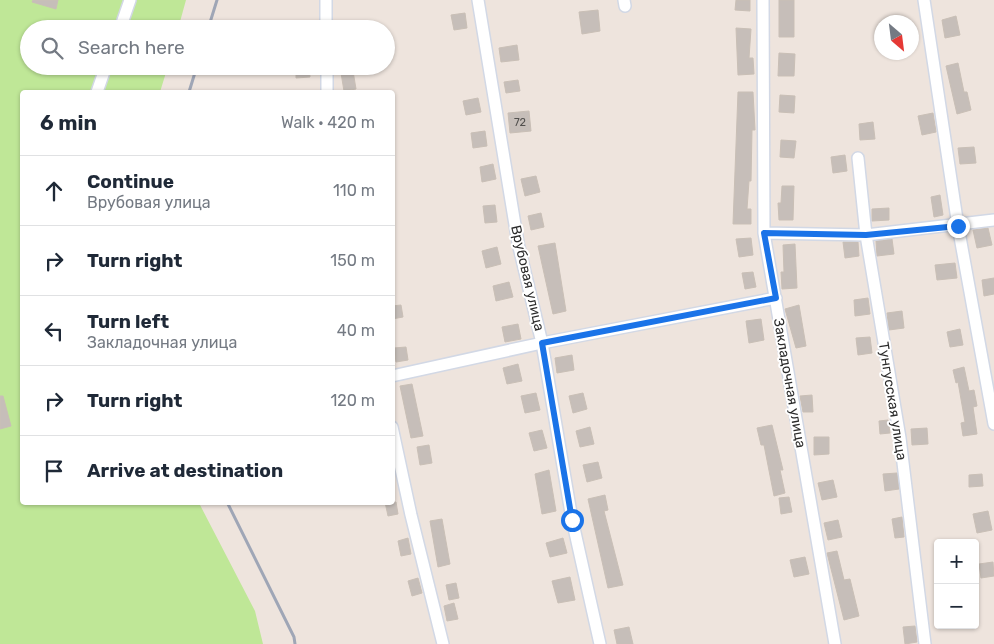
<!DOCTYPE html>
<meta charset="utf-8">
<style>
body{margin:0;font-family:Rubik,sans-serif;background:#f2f2f3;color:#1f2937}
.controls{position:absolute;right:15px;bottom:15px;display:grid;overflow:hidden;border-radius:5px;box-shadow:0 1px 4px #0004}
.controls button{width:45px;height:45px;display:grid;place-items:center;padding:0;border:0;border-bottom:1px solid #e0e1e3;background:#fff;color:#1f2937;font:25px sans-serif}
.compass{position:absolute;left:874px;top:15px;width:45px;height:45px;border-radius:50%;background:#fff;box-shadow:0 1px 4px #0004;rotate:152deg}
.stop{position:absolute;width:15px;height:15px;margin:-11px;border:4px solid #1a73e8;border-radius:50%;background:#fff}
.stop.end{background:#1a73e8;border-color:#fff;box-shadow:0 1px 5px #0008}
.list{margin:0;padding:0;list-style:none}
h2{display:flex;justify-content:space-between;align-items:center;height:65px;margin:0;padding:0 20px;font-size:21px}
h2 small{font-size:16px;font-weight:400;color:#747a83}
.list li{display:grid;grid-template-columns:32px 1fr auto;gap:15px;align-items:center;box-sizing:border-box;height:70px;padding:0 20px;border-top:1px solid #e0e1e3}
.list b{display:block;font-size:19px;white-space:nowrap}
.list p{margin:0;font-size:16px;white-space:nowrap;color:#747a83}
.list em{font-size:16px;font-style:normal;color:#747a83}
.icon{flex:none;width:28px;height:28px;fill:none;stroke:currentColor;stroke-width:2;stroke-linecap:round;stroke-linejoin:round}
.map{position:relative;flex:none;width:994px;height:644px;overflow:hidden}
.search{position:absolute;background:#fff;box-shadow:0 1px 4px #0004;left:20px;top:20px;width:375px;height:55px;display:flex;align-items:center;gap:12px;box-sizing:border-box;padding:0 18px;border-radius:28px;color:#747a83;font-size:19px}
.panel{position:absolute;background:#fff;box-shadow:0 1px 4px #0004;left:20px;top:90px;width:375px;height:415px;border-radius:5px}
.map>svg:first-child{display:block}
.green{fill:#bfe797}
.building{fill:#c6beb9;stroke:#c9bfb6}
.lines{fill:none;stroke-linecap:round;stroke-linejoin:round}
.minor-casing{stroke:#d2d8e5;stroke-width:14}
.minor{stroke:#fff;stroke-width:11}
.rail{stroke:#9fa6b6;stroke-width:3}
.route{stroke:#1a73e8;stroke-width:6}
.labels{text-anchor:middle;stroke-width:4;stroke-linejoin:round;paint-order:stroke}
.number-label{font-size:11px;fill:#52504e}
.street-label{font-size:14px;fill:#2b2b2b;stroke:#fff}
</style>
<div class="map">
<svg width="994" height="644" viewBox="0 0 994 644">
<rect width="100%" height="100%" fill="#eee4dd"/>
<path class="green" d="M0,0H186L178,29H29V66H168L160,92H22V502L199,503L255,611L263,644H0Z"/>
<path class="building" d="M33,0H58L56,9L32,2Z
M736,0H750V11L735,10Z
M779,0H794V37H779Z
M598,10L600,31L582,34L579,12Z
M465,13L467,28L454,30L451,15Z
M956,16L960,35L945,38L942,20Z
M736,28L751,29L749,58H753L754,74L738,75Z
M517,45L519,60L501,62L499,48Z
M779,53L795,54L794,76H778Z
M958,63L964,92H967L971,110L957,114L946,66Z
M296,66H309L310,77L296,78Z
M353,71L356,89L344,91L341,73Z
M518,80L520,91L506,93L504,82Z
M738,92H753L755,130H752L751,181H749L747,209H751V224H733Z
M780,95L795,96L794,113L779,112Z
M478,98L481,112L466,115L463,101Z
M529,111L531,131L510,133L508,113Z
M933,113L936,132L922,135L918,116Z
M873,122L875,139L860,140L859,124Z
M485,131L487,146L473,148L471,133Z
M781,140L796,141L794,158L780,157Z
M974,147L976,163L960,164L958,148Z
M845,155L847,171L833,173L831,157Z
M493,164L496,179L482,182L480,167Z
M536,176L540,192L525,196L521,179Z
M782,186H794L793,220H779L778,203H781Z
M940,195L943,215L934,217L931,197Z
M495,205L497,222L485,223L483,206Z
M889,208V220L872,221V209Z
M541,213L544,227L531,230L528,216Z
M988,228L992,245L977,248L973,230Z
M751,238L753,255L739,257L736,239Z
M892,239L894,254L877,256L876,241Z
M843,242H858L859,256L845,258Z
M555,243L566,311L553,314L538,246Z
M795,244L797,288L782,289L781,272H784L783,245Z
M497,247L501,264L486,268L482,251Z
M955,263L957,278L937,280L935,265Z
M753,272L756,287L745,289L742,273Z
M994,278V294L984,296L982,280Z
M509,282L513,297L496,301L493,286Z
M868,298L870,314L855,316L854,300Z
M401,305L403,317L392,319V306Z
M799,305L806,346L796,348L785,309Z
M902,311L904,328L889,330L887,313Z
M761,319L764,340L749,343L746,321Z
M518,324L521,339L505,342L502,327Z
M960,329L963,345L950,347L947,332Z
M870,337L872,353L858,355L856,338Z
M406,347L408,360L396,362L394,348Z
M572,355L574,370L557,373L555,358Z
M518,364L522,381L507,384L503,368Z
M964,367L969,391L974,390L977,406L973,407L977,434L963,436L961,423L965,422L958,382L956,383L953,370Z
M412,384L423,436L411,438L400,386Z
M536,393L540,410L525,413L521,396Z
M583,393L587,409L573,413L569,396Z
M812,395L813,412H803L800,396Z
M0,396H3L11,426L0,429Z
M888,420L890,433L880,434L879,421Z
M772,425L783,470H780L785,493L774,496L764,445H761L757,428Z
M590,427L594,444L580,447L576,431Z
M927,428L928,444L912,445L911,429Z
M542,430L547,448L534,451L529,433Z
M814,437H829V454L814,455Z
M429,445L432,463L420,465L417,447Z
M598,462L602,478L587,482L583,465Z
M549,470L556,511L542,514L535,474Z
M897,473L899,489L885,491L883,474Z
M982,474L983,486L969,487V475Z
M833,480L837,497L822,500L818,483Z
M605,495L608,510L604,511L623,585L608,588L588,499Z
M789,497L792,512L781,514L779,498Z
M385,502H396L398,514L388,516Z
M988,511L992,530L977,533L973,514Z
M902,517L904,537L895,538L892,519Z
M442,519L450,564L438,567L430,521Z
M838,520L842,537L828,540L824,523Z
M408,538L411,554L401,556L398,541Z
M563,538L567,553L550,557L546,543Z
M837,551L844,580L850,579L859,616L844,620L827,553Z
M805,557L809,574L794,577L790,560Z
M993,562L994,576L981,578L979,564Z
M570,577L575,600L558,603L552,581Z
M418,578L422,593L412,596L408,581Z
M456,583L459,598L449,600L446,585Z
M454,603L458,619L447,621L444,606Z
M915,626L917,642L905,644L903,627Z
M629,627L633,644H617L614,630Z"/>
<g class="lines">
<defs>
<path id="minor" d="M326,0V29
M478,0L518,243L542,343L572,519L600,644
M624,0L625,6
M763,0L764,233L835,644
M924,0L958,226L994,424
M120,29L130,0
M327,66V92
M97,92L106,66
M858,158L866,235L900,438L925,644
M764,233L866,235L994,220
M392,376L542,343L776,298
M392,427L411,515L443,644"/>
</defs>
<use href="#minor" class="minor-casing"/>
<use href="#minor" class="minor"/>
<path class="rail" d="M208,29L217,0
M189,92L197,66
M227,502L294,637L295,644"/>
</g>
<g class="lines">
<path class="route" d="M572,520L542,343L776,298L764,233L866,235L958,226"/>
</g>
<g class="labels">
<g class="number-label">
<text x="520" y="126">72</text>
</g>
<g class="street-label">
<text transform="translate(528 278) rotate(77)" y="5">Врубовая улица</text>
<text transform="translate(790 383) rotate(80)" y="5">Закладочная улица</text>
<text transform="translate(893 401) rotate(81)" y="5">Тунгусская улица</text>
</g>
</g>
</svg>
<div class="controls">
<button>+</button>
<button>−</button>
</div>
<svg class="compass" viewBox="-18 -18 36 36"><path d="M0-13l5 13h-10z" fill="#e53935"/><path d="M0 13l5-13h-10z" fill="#747a83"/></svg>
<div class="stop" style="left:572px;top:520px"></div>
<div class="stop end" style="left:958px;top:226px"></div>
<div class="search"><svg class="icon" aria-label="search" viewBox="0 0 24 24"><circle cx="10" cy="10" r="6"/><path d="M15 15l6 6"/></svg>Search here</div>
<section class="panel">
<h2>6 min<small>Walk · 420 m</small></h2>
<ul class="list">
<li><svg class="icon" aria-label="ahead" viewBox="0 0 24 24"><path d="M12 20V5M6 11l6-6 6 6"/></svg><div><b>Continue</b><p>Врубовая улица</p></div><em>110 m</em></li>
<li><svg class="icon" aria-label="right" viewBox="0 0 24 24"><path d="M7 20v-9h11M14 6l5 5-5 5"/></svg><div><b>Turn right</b></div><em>150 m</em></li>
<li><svg class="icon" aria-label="left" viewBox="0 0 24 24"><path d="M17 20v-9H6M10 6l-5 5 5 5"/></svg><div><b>Turn left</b><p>Закладочная улица</p></div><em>40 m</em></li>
<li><svg class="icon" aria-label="right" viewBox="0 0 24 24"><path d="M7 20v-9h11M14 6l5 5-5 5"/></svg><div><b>Turn right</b></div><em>120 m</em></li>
<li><svg class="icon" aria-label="arrive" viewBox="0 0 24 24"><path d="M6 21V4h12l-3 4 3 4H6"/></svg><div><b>Arrive at destination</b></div></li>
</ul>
</section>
</div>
